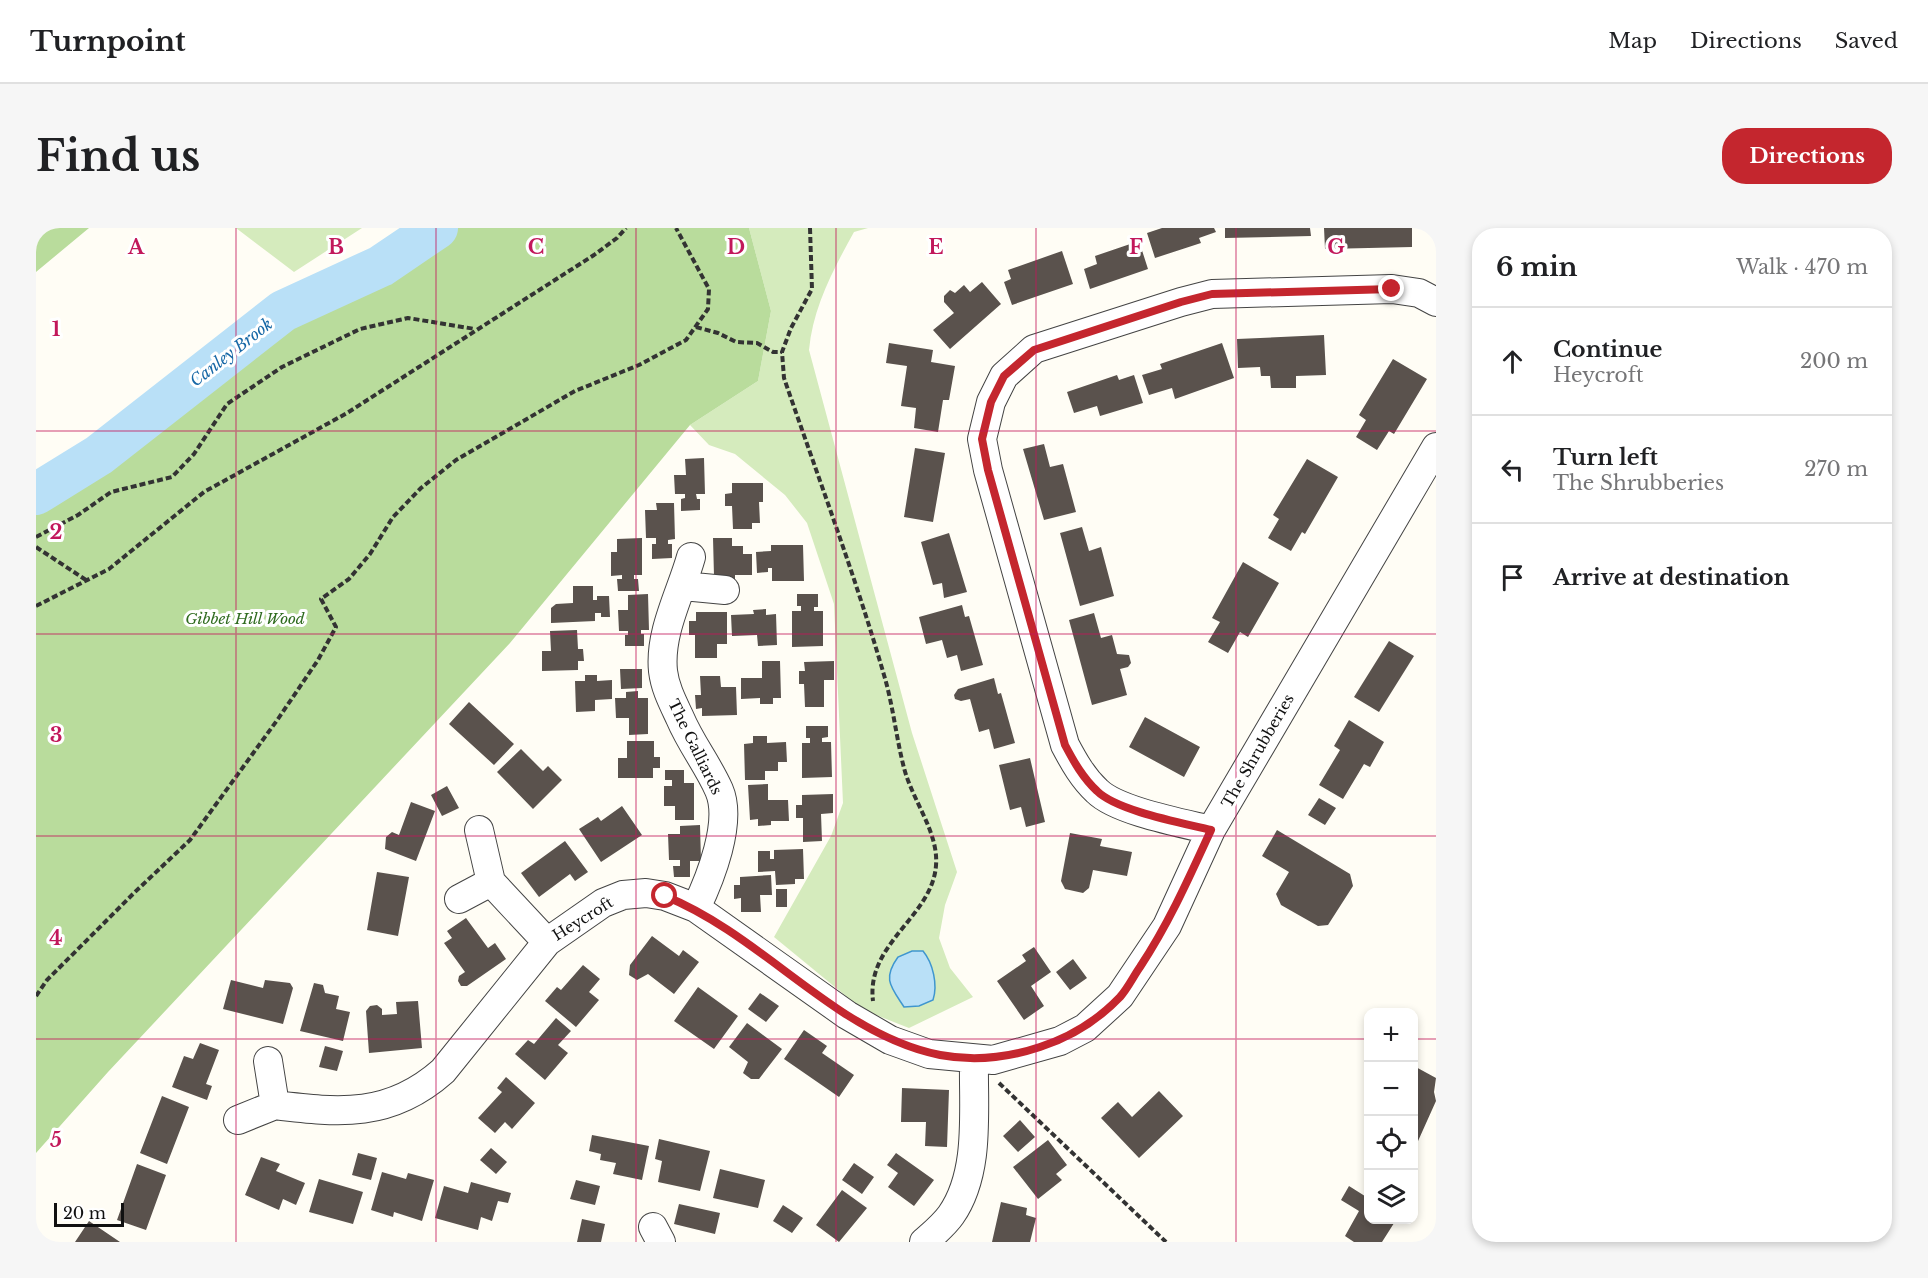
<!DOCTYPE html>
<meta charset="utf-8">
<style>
body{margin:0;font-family:"Libre Baskerville",serif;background:#f6f6f6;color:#202124}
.controls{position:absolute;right:18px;bottom:18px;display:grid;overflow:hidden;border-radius:12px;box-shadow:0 3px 9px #0003}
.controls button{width:54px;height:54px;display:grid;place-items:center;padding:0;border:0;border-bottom:2px solid #e0e0e0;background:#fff;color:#202124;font:30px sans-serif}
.scale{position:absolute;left:18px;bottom:15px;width:70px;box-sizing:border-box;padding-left:6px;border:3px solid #111;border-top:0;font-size:16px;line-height:21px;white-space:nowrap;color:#111;-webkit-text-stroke:4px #fff;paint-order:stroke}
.stop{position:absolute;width:18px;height:18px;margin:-14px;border:4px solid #c4262e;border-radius:50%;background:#fff}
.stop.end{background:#c4262e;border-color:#fff;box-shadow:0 2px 6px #0008}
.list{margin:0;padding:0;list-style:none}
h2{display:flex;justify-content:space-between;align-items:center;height:78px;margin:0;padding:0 24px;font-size:26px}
h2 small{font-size:20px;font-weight:400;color:#757577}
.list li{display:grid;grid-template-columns:39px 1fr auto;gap:18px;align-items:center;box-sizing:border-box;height:108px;padding:0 24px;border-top:2px solid #e0e0e0}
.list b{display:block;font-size:22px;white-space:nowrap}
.list p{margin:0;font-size:20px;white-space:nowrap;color:#757577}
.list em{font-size:20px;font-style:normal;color:#757577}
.icon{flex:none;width:33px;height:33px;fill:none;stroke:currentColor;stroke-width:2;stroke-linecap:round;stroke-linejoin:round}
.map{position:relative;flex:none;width:1400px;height:1014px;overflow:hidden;border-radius:24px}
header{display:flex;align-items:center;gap:36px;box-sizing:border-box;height:84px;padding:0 30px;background:#fff;border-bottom:2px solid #e0e0e0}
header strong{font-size:28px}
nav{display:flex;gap:33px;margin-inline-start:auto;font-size:21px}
.intro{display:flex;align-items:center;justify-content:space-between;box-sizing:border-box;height:144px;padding:0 36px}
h1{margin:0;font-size:42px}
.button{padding:15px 27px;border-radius:24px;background:#c4262e;color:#fff;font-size:21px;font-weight:700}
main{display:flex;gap:36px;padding:0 36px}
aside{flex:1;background:#fff;border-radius:24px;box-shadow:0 3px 9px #0003}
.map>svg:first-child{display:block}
.green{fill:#d5ebbd}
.forest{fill:#b9dc9c}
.water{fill:#b9e0f7;stroke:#3f96cf;stroke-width:1.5}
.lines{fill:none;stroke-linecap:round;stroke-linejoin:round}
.river{stroke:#b9e0f7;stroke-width:42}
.building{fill:#5a524d}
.minor-casing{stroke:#444;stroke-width:30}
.path{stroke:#333;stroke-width:4;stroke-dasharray:6 3;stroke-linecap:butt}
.minor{stroke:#fff;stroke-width:28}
.route{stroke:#c4262e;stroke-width:8}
.grid{fill:none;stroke:#c2185b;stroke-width:1.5;stroke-opacity:0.55}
.labels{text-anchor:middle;stroke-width:6;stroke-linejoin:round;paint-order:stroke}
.park-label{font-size:15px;font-style:italic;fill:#2f6b1f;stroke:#fff}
.street-label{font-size:15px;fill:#111;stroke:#fff}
.water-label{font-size:16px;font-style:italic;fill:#1768a6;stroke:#fff}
.grid-label{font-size:20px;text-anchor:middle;font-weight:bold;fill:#c2185b;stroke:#fff;stroke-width:6;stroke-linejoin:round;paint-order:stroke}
</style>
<header>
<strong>Turnpoint</strong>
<nav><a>Map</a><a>Directions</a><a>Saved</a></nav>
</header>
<div class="intro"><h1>Find us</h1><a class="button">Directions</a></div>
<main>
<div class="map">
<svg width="1400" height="1014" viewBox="0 0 1400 1014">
<rect width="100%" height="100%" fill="#fffdf5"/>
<path class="green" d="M200,0H326L258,44Z
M713,0H832L818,4C797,42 777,79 773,122L876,505L921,644L909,677L903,710L914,740L937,769L873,800L840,787L816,773L738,709L795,608L807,575L798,376L771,295L749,267L699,226L673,217L654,197L722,153L735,83Z"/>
<path class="forest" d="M0,0H53L0,44Z
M421,0H713L735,83L722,153L654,197L474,415L72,844L0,925V280L72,232L258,89L346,50Z"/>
<path class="water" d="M876,723H887C897,735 902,757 897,772L883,778L868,779C855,759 846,751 862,729Z"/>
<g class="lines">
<path class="river" d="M0,266L63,227L247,83L345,38L401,0"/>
</g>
<path class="building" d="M1126,0H1178L1180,4L1163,10L1165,15L1119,30L1111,5Z
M1189,0H1274L1275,8L1189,10Z
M1288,0H1376V19L1289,21Z
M1103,13L1112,41L1054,61L1048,41L1061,36L1059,28Z
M1026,23L1037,56L976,77L968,54L975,51L972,42Z
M946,54L965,76L914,121L897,102L918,85L908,74V68L914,62L919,65L928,57L934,64Z
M1288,107L1290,147L1260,148V160H1235L1234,148H1225L1224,139L1202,140L1201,111Z
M853,115L897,122L895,134L919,138L913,172H907L902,204L878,200L880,180L865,178L871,138L850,135Z
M1186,115L1198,150L1139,171L1136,160L1113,167L1106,147L1126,141L1124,136Z
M1357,131L1391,151L1358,206L1353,203L1341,222L1320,209L1330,192L1323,187Z
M1081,147L1083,152L1098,147L1107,175L1064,188L1061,178L1038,185L1031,164Z
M1008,216L1014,239L1027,236L1040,284L1008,292L987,221Z
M879,220L909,225L897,294L868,289Z
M668,230L669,266H660L661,271H664V282L645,283V271L649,270V266H639L638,247H650L649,231Z
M1271,231L1302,249L1269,306L1266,304L1255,323L1232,310L1243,291L1237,287Z
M696,255H727V274H723L724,295H716V301H697L696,278H689V266L696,265Z
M620,275H638L639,311L632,312V316H636V330L616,331V316H620V310H610L609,282H621Z
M1046,299L1053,323L1065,319L1078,368L1044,378L1024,305Z
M913,305L931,364L908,370L906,355L897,357L885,314Z
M606,310V347H598V351H602L603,363H582L581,351H586V347L575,348V324H581V311Z
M677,310H696V318H707V326H716V347H699V353L678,348Z
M735,317H767L768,353H736V340H732V344L721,345L720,324L735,323Z
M1207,334L1243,355L1212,409L1204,404L1192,425L1172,414L1184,394L1176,390Z
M537,358H557V372H561V368H573L574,389H565V385H559V393L515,395V380L520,376L537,375Z
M612,366L613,402H605V406H608V418H589V407H592V403H583L582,382H592V367Z
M761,366H782V379H778V383H787V418L756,419V383H765V378H761Z
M926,377L929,389L933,388L947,437L925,443L921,427L911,430L906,412L890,416L883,389Z
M730,381V387L740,386L741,417L722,418L721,407L696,408L695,387L718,386L717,382Z
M660,384H691V416H681V430H659V407H653V393H660Z
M1058,385L1065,410L1076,407L1081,426L1093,427L1095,435L1092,439L1084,441L1091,467L1056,477L1033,392Z
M541,402L542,421H547L548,433H542V442L506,443V423H515L514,403Z
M1353,413L1378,428L1343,484L1318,469Z
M726,433H744L745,470H737V476H724V470L705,471V450H726Z
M798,433V452H788V479H769L768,456H763V443H769L768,434Z
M584,441H606V460L585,461Z
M549,447H561V453L576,452V471L559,472V483L540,484L539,453H549Z
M664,448H684L685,459H700L701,487L666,488V480L660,481L659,467H665Z
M958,450L962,466L965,465L979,515L958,521L953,501L943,504L934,471L925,473L919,471L918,467L922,461Z
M602,463V470H612V506L593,507V490H580L579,470H590V464Z
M433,474L478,516L458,537L413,496Z
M1109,489L1164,519L1148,549L1093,519Z
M1313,492L1348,514L1334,539L1328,536L1307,571L1283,557L1304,522L1298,518Z
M770,498H792V509L786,510V514H795L796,549L766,550V515H774V510H770Z
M717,508H731V515L750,514L751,534H742V543H729V552H709L708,516L717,515Z
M591,513H618V529H624V540H617V550H582V530H591Z
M485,521L507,543L512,538L526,552L497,581L461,544Z
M994,530L1009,594L990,599L985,579L974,582L963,537Z
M629,542H648V555H658V592H639V578H628V558H636V552H629Z
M732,556V572H752L753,593H735V597L722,598V591L714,592L712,557Z
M411,558L423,580L406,588L395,567Z
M797,566V585L785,586L786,613L767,614V590H760V577H766V567Z
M1283,570L1300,580L1289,597L1272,587Z
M375,574L399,583L380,633L349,621L350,609L356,604L363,607Z
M586,578L606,607L565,634L543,601L562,589L565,593Z
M664,597L665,633H654V649H638L637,638H644V632H633L632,606H644V598Z
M1241,602L1314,646L1317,658L1292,697L1282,698L1245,677L1240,666L1253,644L1226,628Z
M1034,605L1066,611L1064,618L1096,624L1091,648L1057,642L1053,660L1047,665L1029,661L1025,653Z
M529,613L552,644L539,653L534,646L503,669L485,645Z
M767,621L768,651H759V656L740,657L739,643L722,644V623H734V631H738V622Z
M341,644L373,649L362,708L331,702Z
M735,647L736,667H724L725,684H705V670L698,671V657H704V649Z
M740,661H751V679H740Z
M430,690L452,720L459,715L470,731L431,758H425L422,753L423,748L429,744L408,715L416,710L411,703Z
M616,708L643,728L647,722L663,734L638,766L612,746L601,752L593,747L594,737Z
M998,719L1015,744L995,758L1008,778L988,792L961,753L990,733L986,727Z
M1037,731L1051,750L1034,762L1020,744Z
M547,737L564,751L553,764L563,772L540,799L509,773L521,759L525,762Z
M195,752L227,760L229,752L254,755L257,760L247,796L187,781Z
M278,755L287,757L289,765L303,768L300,781L314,784L307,813L264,803Z
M662,759L702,788L678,821L638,793Z
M724,765L743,778L730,794L712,781Z
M382,773L386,820L333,825L330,783L334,778L341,777L346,781V787L361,786L360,774Z
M520,790L535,803L522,817L532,825L509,852L479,826L492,812L498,816Z
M711,795L746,821L723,851H715L707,845L712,834L693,819Z
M768,802L791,818L786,825L818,847L803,869L748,831Z
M164,815L183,822L170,856L176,858L171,872L136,859L148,828L157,831Z
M289,818L307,823L301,843L283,839Z
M1378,838L1400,850L1398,864L1400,873L1378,922Z
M470,849L499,875L476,901L469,894L459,905L442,890L466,864L461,860Z
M866,860L913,862L911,919L889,918L890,894H865Z
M1123,863L1147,888L1103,930L1065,890L1082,874L1096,889Z
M126,868L153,879L131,936L104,925Z
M984,892L999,909L982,924L967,908Z
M556,907L613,918L606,952L577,946L580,935L564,932L565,926L553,923Z
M623,911L674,923L664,963L622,954L626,933L619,931Z
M1012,912L1031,937L1020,946L1026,952L1002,971L977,939Z
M455,920L471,934L460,946L444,932Z
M322,925L341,930L335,952L316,947Z
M860,925L898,952L878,978L852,959L862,945L851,937Z
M225,929L244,936L240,943L269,955L260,977L247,971L243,982L209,967Z
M818,935L838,949L826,966L806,952Z
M101,936L130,947L110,1002L81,992Z
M684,941L729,952L722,980L677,970Z
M346,944L370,951L372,945L398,952L386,993L358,984L357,989L335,982Z
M283,951L327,964L317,996L273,984Z
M540,952L564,958L559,977L534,971Z
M435,954L475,965L472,975L462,973L456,993L445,989L442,1002L399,990L408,958L432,965Z
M1313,958L1332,970V992H1360L1346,1014H1318L1309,1008L1323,983L1305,972Z
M806,962L831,980L803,1014L780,997Z
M965,974L991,980L990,987L1000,990L994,1014H956Z
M643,976L684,985L679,1006L638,996Z
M747,977L767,990L756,1005L737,993Z
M546,991L569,996L565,1014H541Z
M53,993L84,1014H39Z"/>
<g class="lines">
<defs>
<path id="minor" d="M655,329C645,365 623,404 627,443C629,460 637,475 644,490C655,516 672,537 683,562C697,594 674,651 660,680
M647,358L689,362
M1175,602C1146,595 1081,583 1061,563C1047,550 1038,534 1029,517L952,242L946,211L955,174L968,148L998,121L1145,74L1176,66L1356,61L1383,65L1400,74
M455,654L511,714
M423,671L455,654L443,602
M239,877C304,885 354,890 407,843L511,714L567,675L587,667L610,665L629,668L660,680L811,787L854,812L893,826L957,832L1024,813L1049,800L1084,768L1131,698L1175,602L1400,219
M202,892L239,877L232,833
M617,999L625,1014
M888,1014C897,1006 908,997 915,987C945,944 937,882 938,832"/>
</defs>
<use href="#minor" class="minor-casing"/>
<path class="path" d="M774,0L776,61L755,100L746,124L748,150C782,249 819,347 848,447C857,477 860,509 868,540C875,567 894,593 899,620C911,684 829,709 837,773
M660,99L682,105L700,114L721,115L737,124H746
M0,309L42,287L75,264L136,249L158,226L191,176L246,139L324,101L372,90L439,101
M0,319L50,352
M0,378L73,341L168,264L311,185L558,27L581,10L590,0
M0,768L11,752L99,664L154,612L242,491L282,432L300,399L285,371L313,351L334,326L357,289L385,260L420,232L539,163L603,137L650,112L672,81L673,61L640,0
M963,855L1130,1014"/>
<use href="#minor" class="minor"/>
</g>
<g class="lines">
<path class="route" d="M629,668C697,696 750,748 811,787C874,827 932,843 1004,819C1035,809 1061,793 1084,769C1092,760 1097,749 1104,739C1133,695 1153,650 1175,602C1147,595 1081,583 1061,563C1047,550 1038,534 1029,517L952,242L946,211L955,174L968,148L998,122L1145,74L1176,66L1356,61"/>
</g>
<path class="grid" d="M200,0V1014M400,0V1014M600,0V1014M800,0V1014M1000,0V1014M1200,0V1014M0,203H1400M0,406H1400M0,608H1400M0,811H1332M1378,811H1400"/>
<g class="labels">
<g class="park-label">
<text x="209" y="396">Gibbet Hill Wood</text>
</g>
<g class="street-label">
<text transform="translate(659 519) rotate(64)" y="5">The Galliards</text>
<text transform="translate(1222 523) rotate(-60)" y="5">The Shrubberies</text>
<text transform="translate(547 691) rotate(-32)" y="5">Heycroft</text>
</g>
<g class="water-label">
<text transform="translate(195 124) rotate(-38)" y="6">Canley Brook</text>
</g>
</g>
<g class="grid-label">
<text x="100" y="26">A</text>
<text x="300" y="26">B</text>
<text x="500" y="26">C</text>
<text x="700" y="26">D</text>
<text x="900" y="26">E</text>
<text x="1100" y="26">F</text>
<text x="1300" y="26">G</text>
<text x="20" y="108">1</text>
<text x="20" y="311">2</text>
<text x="20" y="514">3</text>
<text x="20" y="717">4</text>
<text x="20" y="919">5</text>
</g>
</svg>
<div class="controls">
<button>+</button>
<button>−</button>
<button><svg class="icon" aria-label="locate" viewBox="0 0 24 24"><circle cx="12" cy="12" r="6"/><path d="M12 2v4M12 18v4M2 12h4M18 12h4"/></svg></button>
<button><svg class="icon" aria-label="layers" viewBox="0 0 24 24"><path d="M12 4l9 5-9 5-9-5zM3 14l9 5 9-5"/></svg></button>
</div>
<div class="scale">20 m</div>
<div class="stop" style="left:629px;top:668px"></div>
<div class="stop end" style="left:1356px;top:61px"></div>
</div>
<aside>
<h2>6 min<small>Walk · 470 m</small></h2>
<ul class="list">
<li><svg class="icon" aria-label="ahead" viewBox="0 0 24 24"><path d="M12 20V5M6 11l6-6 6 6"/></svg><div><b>Continue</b><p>Heycroft</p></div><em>200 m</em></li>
<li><svg class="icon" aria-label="left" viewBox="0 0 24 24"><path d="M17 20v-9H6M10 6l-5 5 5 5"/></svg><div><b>Turn left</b><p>The Shrubberies</p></div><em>270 m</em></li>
<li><svg class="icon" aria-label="arrive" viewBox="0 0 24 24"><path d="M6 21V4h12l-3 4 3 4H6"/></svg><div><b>Arrive at destination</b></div></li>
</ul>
</aside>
</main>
